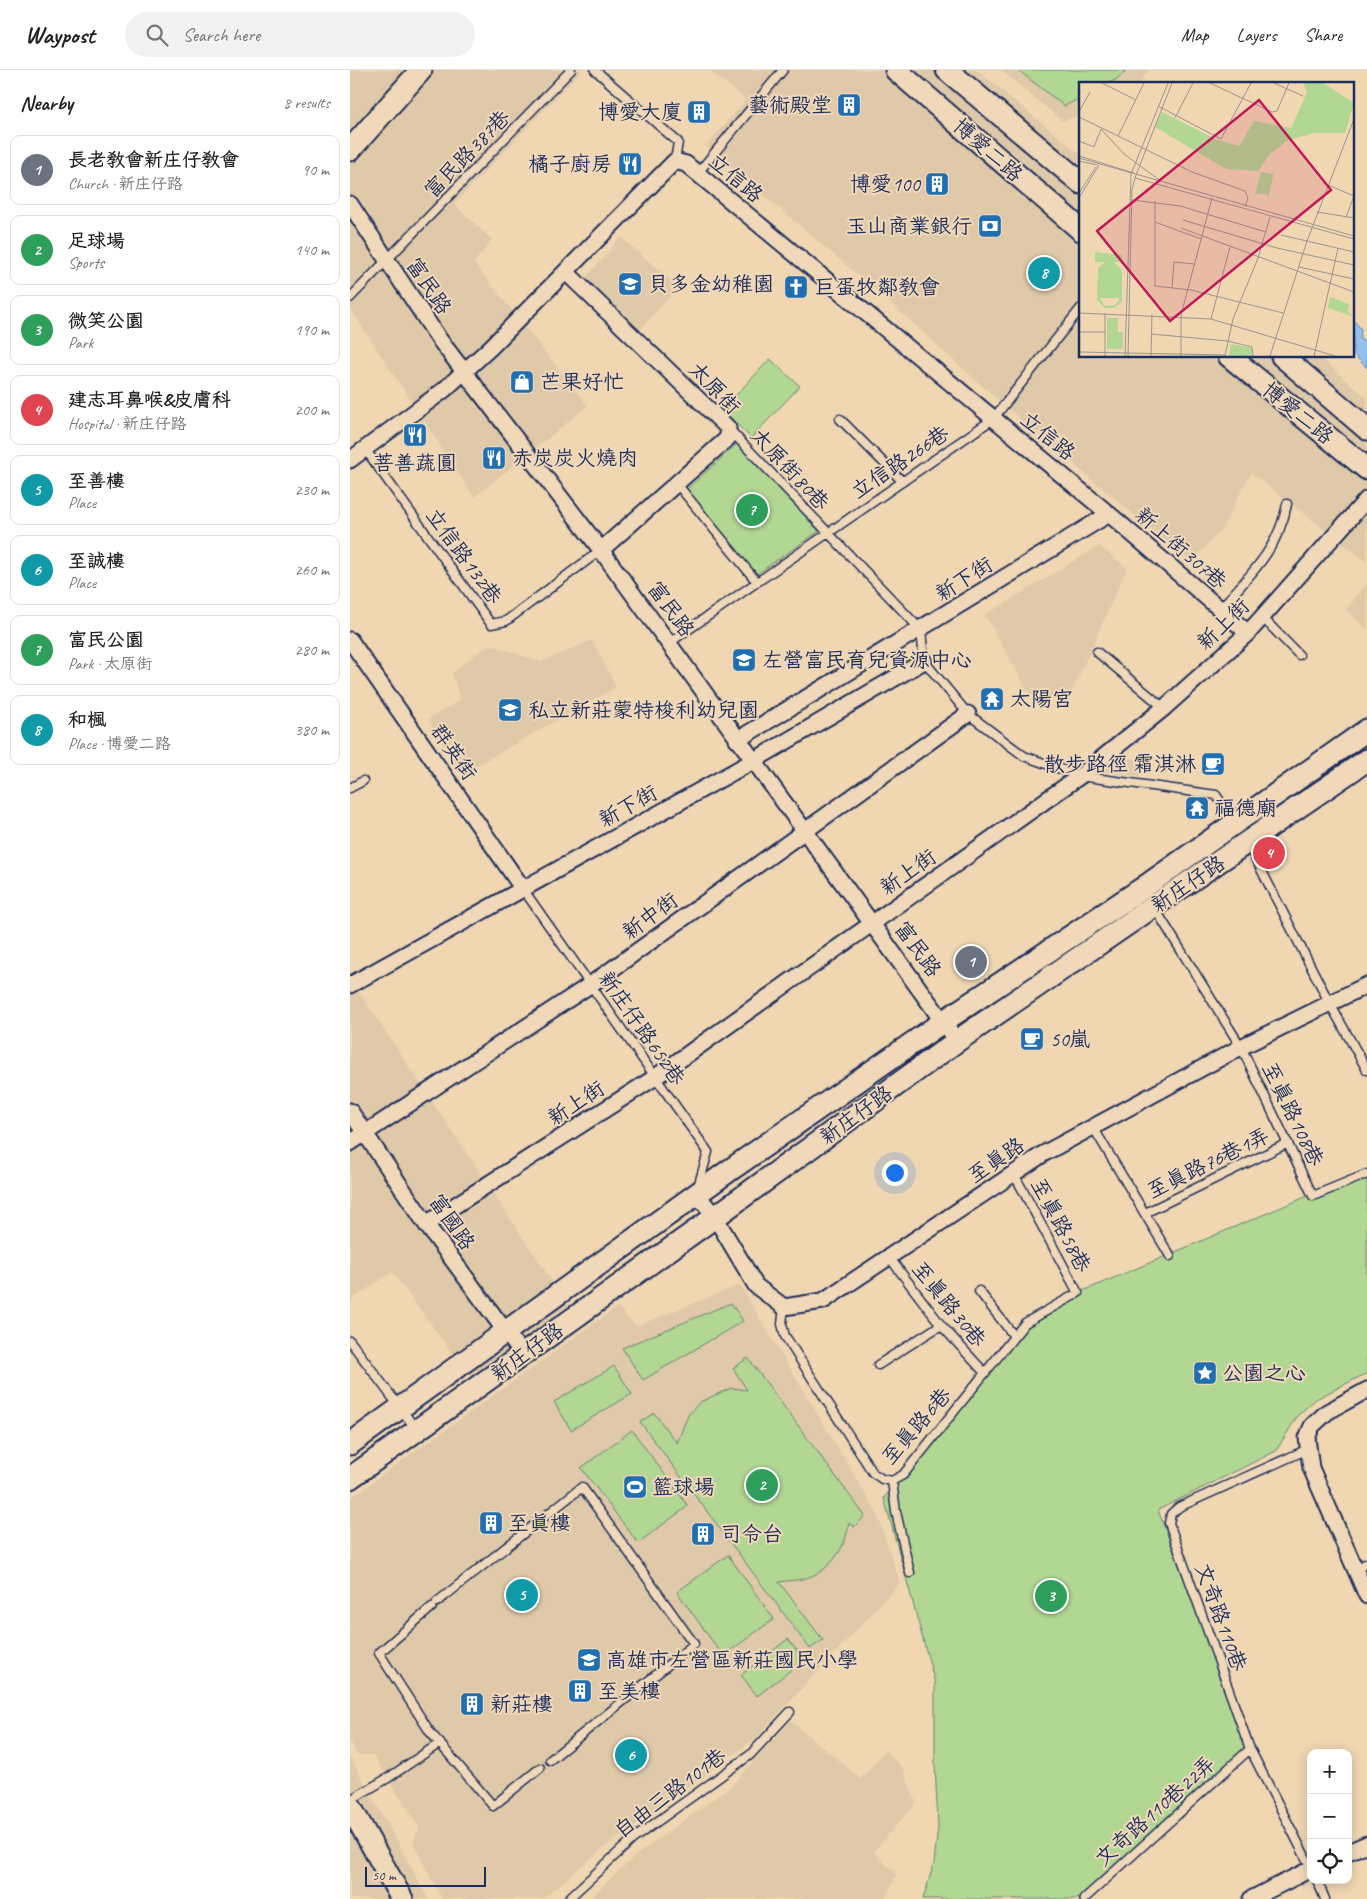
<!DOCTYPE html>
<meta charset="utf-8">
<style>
body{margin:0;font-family:Caveat,"LXGW WenKai TC",sans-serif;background:#f2f2f2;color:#222}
.controls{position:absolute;right:15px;bottom:15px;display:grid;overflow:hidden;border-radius:10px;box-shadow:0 2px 12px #0003}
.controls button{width:45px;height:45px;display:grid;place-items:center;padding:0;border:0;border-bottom:1px solid #e0e0e0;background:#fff;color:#222;font:25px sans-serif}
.scale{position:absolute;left:15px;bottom:12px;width:121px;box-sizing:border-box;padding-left:5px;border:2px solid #1b2f5e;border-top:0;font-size:14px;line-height:18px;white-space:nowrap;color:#1b2f5e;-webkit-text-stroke:4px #f1d8b9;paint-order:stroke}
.you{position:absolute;left:544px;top:1102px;width:18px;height:18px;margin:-12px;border:4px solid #fff;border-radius:50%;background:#1a73e8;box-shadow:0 0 0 8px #1a73e833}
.badge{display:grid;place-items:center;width:32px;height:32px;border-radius:50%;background:#1f6fb2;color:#fff;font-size:16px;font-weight:700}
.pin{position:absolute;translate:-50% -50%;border:2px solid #fff;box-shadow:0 1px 5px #0006}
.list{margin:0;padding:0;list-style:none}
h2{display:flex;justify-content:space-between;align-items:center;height:65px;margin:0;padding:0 20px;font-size:21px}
h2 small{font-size:16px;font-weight:400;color:#767676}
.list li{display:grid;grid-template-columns:32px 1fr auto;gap:15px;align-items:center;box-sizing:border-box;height:70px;margin:0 10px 10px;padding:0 10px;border:1px solid #e0e0e0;border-radius:10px}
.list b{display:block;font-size:19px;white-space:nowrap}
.list p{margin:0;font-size:16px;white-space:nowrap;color:#767676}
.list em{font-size:16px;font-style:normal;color:#767676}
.icon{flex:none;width:28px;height:28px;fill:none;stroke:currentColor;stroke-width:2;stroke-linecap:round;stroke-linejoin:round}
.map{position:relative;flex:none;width:1017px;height:1829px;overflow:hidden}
header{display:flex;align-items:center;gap:30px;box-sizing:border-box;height:70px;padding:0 25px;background:#fff;border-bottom:1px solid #e0e0e0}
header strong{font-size:24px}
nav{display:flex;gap:28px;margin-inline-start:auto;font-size:18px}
.search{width:350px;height:45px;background:#f2f2f2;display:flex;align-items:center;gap:12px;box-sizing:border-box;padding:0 18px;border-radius:28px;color:#767676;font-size:19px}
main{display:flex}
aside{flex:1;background:#fff}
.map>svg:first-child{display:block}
.built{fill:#dfc9a8}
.green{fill:#b1d793;stroke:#668378}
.water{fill:#94c0ed;stroke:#6486b4}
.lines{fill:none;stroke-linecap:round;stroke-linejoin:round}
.lane-casing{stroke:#1b2f5e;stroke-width:11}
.street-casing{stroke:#1b2f5e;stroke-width:19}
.secondary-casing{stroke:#1b2f5e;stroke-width:25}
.lane{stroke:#f1d8b9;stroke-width:8}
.street{stroke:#f1d8b9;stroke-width:15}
.secondary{stroke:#f1d8b9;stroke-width:21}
.labels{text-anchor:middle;stroke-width:4;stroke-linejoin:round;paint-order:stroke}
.poi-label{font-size:21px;fill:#1b2f5e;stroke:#f1d8b9;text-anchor:start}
.street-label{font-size:21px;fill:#1b2f5e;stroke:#f1d8b9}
.inset-road{fill:none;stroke:#9b9490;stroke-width:1}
.view{fill:#c2185b;fill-opacity:0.15;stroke:#c2185b;stroke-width:2.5}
.inset-edge{fill:none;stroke:#1b2f5e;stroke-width:2.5}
</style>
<header>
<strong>Waypost</strong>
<div class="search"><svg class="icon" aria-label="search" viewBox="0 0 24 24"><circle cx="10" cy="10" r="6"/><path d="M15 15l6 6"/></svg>Search here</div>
<nav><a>Map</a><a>Layers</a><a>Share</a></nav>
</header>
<main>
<aside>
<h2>Nearby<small>8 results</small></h2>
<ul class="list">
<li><span class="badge" style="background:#6b7280">1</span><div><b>長老教會新庄仔教會</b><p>Church · 新庄仔路</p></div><em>90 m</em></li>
<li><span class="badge" style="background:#2e9e5b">2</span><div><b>足球場</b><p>Sports</p></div><em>140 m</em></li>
<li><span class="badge" style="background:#2e9e5b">3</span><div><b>微笑公園</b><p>Park</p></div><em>190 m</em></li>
<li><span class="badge" style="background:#e0444e">4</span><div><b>建志耳鼻喉&amp;皮膚科</b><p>Hospital · 新庄仔路</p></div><em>200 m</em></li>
<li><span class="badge" style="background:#0f9aa8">5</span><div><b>至善樓</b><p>Place</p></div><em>230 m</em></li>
<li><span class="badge" style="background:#0f9aa8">6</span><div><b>至誠樓</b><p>Place</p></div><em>260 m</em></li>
<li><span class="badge" style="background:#2e9e5b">7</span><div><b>富民公園</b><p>Park · 太原街</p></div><em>280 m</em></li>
<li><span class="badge" style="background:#0f9aa8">8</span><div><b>和楓</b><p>Place · 博愛二路</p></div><em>380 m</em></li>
</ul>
</aside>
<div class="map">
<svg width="1017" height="1829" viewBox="0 0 1017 1829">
<rect width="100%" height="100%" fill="#f0d7b2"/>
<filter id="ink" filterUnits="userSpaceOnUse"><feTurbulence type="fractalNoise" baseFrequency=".02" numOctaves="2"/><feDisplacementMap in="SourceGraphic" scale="10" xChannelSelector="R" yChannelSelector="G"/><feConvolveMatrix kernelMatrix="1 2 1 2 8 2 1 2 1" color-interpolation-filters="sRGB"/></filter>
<g filter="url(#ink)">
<path class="built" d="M0,0H232L104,134L142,170L124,193L238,336L124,427L0,238Z
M359,0H627L731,85V286H968L1017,328V492L901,403L871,460L841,492L657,338L530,224L356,76L396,30Z
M651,0H799L788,14H731V45L712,51Z
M271,167L328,217L290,260L233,211Z
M749,476L777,498L724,617L716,627L681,626L635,545Z
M1017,513V559L996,540Z
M242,570L266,617L111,704L78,649L110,630L102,603L139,574L191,592Z
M777,676L775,687L792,690L790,706L754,702L756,691Z
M0,900L9,922L218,1235L120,1307L42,1202L0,1231Z
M390,1215L527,1443L550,1513L406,1668L250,1781L192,1829H92L63,1773L69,1757L23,1685H7L0,1672V1428L267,1237L286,1256Z
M441,1651L511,1709L535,1680L553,1699L566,1733L523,1782L547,1804L535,1829H239L285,1786L381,1716Z
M0,1687L45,1767L78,1829H0Z"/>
<path class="green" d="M668,0H776C761,18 752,14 731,14V28L714,36Z
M420,289L450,316L401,368L372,340Z
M387,374L469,461L407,504L337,419Z
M1017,1101V1303L966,1329L948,1345L926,1381L808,1440L900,1679L727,1829H573L584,1793L588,1757L585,1694V1613L534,1428L675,1253L728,1223Z
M381,1233L393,1251L293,1310L272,1278Z
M398,1288L515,1446L504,1457L499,1453C496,1477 481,1501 456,1508C448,1511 438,1510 429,1512L473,1570L460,1579L290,1352L304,1343L327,1373L338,1345L350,1332L381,1318L397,1320L383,1298Z
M264,1296L282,1324L221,1360L204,1332Z
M282,1360L338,1436L288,1473L231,1398Z
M378,1485L424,1549L373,1586L327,1522Z
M438,1569L454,1590L407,1626L391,1605Z"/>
<path class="water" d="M1003,249L1011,259L1010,269L1017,274V298L1003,284Z"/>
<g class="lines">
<defs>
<path id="lane" d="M245,0L328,72L325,91
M347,104L433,0
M0,228L221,0
M490,349L552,411
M379,359L571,560L574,591L618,644L674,686L730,706L866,725L884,752
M15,379L141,554L156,551L251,480
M327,414L407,512
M870,539C899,506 929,479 937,434
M912,547L949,585
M319,573L643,349L731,238
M747,582L814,638
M0,718L13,711
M898,774L979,932L1017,1000
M173,819L358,1082L348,1117
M804,837L891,977L963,1126L1017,1104
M743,1057L820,1186
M795,1143L938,1073
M539,1187L591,1255L634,1302
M629,1221L664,1266
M434,1237L432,1254L435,1266L523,1403L532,1409L542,1411L553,1405L675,1253L728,1223L664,1104
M0,1271L66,1359
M528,1295L591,1255
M958,1379L829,1437L821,1444L819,1453L900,1679L961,1798
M542,1411L546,1442L560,1503
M1005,1499L1017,1493
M87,1532L232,1417L344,1574L200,1690
M82,1537L29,1583L80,1662L143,1736L190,1698
M0,1730L38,1708L90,1673
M967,1810L975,1829
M218,1829L283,1769L400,1685L440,1642
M734,1829L900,1679"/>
<path id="street" d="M0,134L89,269L251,480L607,971
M216,202L378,358V368L251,480
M0,390L94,320L140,278L325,91L336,94L759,444L898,563
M0,570L173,819
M387,670L759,444
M0,915L403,691L574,591
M0,1041L76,1154L173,1285
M0,1073L240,915L618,644
M347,1124L365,1147L406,1216L434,1237L473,1231L693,1084L891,977L1017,915
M76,1154L304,1008L730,706L814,638L898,563L1017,429
M1017,1320L977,1342L962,1356L957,1368L961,1398L1017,1526
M998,1782L1017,1774
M901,1829L961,1799"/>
<path id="secondary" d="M546,0L731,160
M597,0L731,113
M0,80L71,0
M879,286L1017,399
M932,286L1017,359
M0,1374L380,1100L594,951L790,820L1017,660
M0,1408L365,1147L607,971L1017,690
M0,1736L52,1829"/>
</defs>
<use href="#lane" class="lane-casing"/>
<use href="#street" class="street-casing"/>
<use href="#secondary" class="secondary-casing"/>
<use href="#lane" class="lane"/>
<use href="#street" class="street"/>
<use href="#secondary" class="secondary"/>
</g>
</g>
<defs>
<symbol id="building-square" viewBox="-11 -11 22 22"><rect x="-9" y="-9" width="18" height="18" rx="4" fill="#1f6fb2" stroke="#f1d8b9"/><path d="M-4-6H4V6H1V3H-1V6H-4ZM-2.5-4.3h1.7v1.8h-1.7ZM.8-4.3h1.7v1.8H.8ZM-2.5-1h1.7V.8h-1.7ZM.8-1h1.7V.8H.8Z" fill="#fff"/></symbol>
<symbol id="restaurant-square" viewBox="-11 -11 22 22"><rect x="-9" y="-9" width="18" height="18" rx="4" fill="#1f6fb2" stroke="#f1d8b9"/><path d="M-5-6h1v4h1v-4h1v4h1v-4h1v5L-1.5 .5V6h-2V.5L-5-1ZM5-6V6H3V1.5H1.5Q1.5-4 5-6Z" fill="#fff"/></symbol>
<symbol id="bank-square" viewBox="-11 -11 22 22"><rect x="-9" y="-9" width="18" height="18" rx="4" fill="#1f6fb2" stroke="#f1d8b9"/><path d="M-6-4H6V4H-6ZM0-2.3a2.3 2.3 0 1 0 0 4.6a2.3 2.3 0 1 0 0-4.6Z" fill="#fff"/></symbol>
<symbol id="school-square" viewBox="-11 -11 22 22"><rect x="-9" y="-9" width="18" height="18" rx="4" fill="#1f6fb2" stroke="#f1d8b9"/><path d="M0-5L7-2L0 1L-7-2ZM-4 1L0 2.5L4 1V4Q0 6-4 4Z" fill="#fff"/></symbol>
<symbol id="church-square" viewBox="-11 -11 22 22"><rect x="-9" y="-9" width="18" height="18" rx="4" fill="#1f6fb2" stroke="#f1d8b9"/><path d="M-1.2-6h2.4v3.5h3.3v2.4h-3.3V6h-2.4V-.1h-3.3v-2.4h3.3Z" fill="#fff"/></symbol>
<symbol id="shop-square" viewBox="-11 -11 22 22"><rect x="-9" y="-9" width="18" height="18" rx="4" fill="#1f6fb2" stroke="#f1d8b9"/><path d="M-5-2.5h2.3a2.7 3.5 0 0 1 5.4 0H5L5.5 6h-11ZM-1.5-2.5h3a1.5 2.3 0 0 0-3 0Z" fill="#fff"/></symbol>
<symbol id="temple-square" viewBox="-11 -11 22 22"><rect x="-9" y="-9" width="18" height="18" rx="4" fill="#1f6fb2" stroke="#f1d8b9"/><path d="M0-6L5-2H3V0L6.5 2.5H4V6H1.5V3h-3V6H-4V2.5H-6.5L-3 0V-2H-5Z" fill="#fff"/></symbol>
<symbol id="cafe-square" viewBox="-11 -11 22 22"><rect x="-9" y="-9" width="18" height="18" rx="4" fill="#1f6fb2" stroke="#f1d8b9"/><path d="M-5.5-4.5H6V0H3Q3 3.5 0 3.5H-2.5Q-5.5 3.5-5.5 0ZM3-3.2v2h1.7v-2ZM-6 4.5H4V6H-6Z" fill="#fff"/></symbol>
<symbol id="sight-square" viewBox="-11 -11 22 22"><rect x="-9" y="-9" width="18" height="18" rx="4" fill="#1f6fb2" stroke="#f1d8b9"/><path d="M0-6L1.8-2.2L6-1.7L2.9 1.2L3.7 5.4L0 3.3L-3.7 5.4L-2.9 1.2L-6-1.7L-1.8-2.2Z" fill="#fff"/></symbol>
<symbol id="stadium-square" viewBox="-11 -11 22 22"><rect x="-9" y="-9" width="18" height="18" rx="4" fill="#1f6fb2" stroke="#f1d8b9"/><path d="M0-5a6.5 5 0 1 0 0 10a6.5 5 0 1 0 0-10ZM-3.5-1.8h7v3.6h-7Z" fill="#fff"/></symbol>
</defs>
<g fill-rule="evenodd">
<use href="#building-square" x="485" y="21" width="28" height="28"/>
<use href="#building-square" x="335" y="28" width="28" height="28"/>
<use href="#restaurant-square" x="266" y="80" width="28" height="28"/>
<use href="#building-square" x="573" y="100" width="28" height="28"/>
<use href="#bank-square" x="626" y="142" width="28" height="28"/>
<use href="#school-square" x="266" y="200" width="28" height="28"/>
<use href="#church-square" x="432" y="203" width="28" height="28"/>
<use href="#shop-square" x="158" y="298" width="28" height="28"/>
<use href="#restaurant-square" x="51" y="351" width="28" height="28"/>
<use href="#restaurant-square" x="130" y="374" width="28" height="28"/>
<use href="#school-square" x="380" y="576" width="28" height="28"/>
<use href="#temple-square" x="628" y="615" width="28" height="28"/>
<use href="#school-square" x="146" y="626" width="28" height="28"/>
<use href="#cafe-square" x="849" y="680" width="28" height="28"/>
<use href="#temple-square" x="833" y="724" width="28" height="28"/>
<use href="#cafe-square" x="668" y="955" width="28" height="28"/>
<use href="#sight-square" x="841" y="1289" width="28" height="28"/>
<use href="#stadium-square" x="271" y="1403" width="28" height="28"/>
<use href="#building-square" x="127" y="1439" width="28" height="28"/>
<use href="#building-square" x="339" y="1450" width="28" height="28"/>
<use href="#school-square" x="225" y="1576" width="28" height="28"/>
<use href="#building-square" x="216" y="1607" width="28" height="28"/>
<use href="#building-square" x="108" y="1620" width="28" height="28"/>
</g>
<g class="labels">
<g class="poi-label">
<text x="482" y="42" text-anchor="end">藝術殿堂</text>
<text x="332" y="49" text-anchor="end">博愛大廈</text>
<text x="262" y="101" text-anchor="end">橘子廚房</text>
<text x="570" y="121" text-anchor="end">博愛100</text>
<text x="622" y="163" text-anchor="end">玉山商業銀行</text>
<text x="298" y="221">貝多金幼稚園</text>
<text x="464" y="224">巨蛋牧鄰教會</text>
<text x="190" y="319">芒果好忙</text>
<text x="162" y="395">赤炭炭火燒肉</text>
<text x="65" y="400" text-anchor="middle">菩善蔬圓</text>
<text x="412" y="597">左營富民育兒資源中心</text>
<text x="660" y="636">太陽宮</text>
<text x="178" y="647">私立新莊蒙特梭利幼兒園</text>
<text x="846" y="701" text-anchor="end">散步路徑 霜淇淋</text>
<text x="864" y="745">福德廟</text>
<text x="700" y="976">50嵐</text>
<text x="872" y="1310">公園之心</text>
<text x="302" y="1424">籃球場</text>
<text x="158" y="1460">至真樓</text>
<text x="370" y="1471">司令台</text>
<text x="256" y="1597">高雄市左營區新莊國民小學</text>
<text x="248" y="1628">至美樓</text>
<text x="140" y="1641">新莊樓</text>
</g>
<g class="street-label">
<text transform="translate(638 80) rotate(41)" y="7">博愛二路</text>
<text transform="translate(117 84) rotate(-46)" y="7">富民路387巷</text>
<text transform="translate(386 108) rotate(40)" y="7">立信路</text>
<text transform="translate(79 216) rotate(56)" y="7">富民路</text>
<text transform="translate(365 318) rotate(46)" y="7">太原街</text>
<text transform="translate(948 343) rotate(39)" y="7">博愛二路</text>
<text transform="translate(698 366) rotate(39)" y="7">立信路</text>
<text transform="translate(550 392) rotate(-34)" y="7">立信路266巷</text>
<text transform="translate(440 399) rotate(47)" y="7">太原街80巷</text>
<text transform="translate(831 478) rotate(41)" y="7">新上街307巷</text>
<text transform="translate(114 486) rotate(54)" y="7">立信路132巷</text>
<text transform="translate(614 509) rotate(-32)" y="7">新下街</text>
<text transform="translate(321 539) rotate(54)" y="7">富民路</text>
<text transform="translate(873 554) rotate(-44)" y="7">新上街</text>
<text transform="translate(104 682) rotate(55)" y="7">群英街</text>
<text transform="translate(278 736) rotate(-29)" y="7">新下街</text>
<text transform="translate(558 802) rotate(-35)" y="7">新上街</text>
<text transform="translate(838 814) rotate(-34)" y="7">新庄仔路</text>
<text transform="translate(300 846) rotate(-36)" y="7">新中街</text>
<text transform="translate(568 879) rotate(54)" y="7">富民路</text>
<text transform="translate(292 958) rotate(55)" y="7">新庄仔路652巷</text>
<text transform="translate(226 1033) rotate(-33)" y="7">新上街</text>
<text transform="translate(943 1044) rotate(64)" y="7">至真路108巷</text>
<text transform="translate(506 1045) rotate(-36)" y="7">新庄仔路</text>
<text transform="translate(646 1090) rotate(-34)" y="7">至真路</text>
<text transform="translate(858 1093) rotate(-26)" y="7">至真路76巷1弄</text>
<text transform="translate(102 1152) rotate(55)" y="7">富國路</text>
<text transform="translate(711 1155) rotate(62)" y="7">至真路58巷</text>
<text transform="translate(599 1234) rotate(51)" y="7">至真路30巷</text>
<text transform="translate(177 1282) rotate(-36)" y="7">新庄仔路</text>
<text transform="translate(566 1356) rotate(-49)" y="7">至真路6巷</text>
<text transform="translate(871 1547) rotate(70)" y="7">文奇路110巷</text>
<text transform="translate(320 1723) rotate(-37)" y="7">自由三路101巷</text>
<text transform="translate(805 1741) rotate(-42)" y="7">文奇路110巷22弄</text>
</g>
</g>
<g transform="translate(729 12)">
<rect width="275" height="275" fill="#f0d7b2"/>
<path d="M224,1H244L275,21L266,51H234L208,59L191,72L179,89L147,87L76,45L83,30L136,57L160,64L175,39L212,46L228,10ZM196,85L189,116L188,112H176L182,90L194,92ZM16,170L43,173V180H35L43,188V219L35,226H26L18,218L19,186L26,180H16ZM21,216H40V218L36,223L26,224ZM251,215L270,222L269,230L275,235L249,226ZM28,236H39V250H44V267H28ZM152,262L173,266V274H150Z" fill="#b1d793" fill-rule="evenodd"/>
<path class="inset-road" d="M23,1L57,18M131,1L193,30L198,29L210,1M195,1L224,14M79,24L142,57L172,1M0,30L11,10M0,35L113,90L166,109L169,116L166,125M96,36L114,1M22,47L45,72L79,97V101M39,54L65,1M0,59L15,65L22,47M0,74L55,91M0,76L275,154M0,79L18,83M52,92L89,1M57,93L93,1M56,96L275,157M249,103L275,114M0,111L17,85M0,116L20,83M53,118L101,124L187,150M76,119V204L112,208L204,231M238,130L275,136M267,135L275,114M104,138L198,166L275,183M76,140L122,157M102,146L275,210M202,153L275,170M220,185L275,197M93,205L95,180L115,182M0,231L132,237L256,274M132,237L151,165M0,250H26M72,252L149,259L173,265L174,274M0,270L146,273M26,274V231M46,274L52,92M49,274L53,107L57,93M72,274L73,232M102,274V233L133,116M146,274L154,237L179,176L191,135M191,274L228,159L275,37M235,274L259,166"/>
<path class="view" d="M180,18L252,108L91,239L18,149Z"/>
<rect width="275" height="275" class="inset-edge"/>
</g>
</svg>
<div class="controls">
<button>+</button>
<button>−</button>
<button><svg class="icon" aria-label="locate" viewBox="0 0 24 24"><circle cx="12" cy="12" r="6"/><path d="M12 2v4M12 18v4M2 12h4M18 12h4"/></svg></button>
</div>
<div class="scale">50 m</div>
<div class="you"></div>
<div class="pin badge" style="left:621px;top:892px;background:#6b7280">1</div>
<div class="pin badge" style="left:412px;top:1415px;background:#2e9e5b">2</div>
<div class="pin badge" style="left:701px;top:1526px;background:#2e9e5b">3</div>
<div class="pin badge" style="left:919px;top:783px;background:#e0444e">4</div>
<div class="pin badge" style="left:172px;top:1525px;background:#0f9aa8">5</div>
<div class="pin badge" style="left:281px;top:1685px;background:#0f9aa8">6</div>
<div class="pin badge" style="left:402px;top:440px;background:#2e9e5b">7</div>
<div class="pin badge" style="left:694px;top:203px;background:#0f9aa8">8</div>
</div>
</main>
